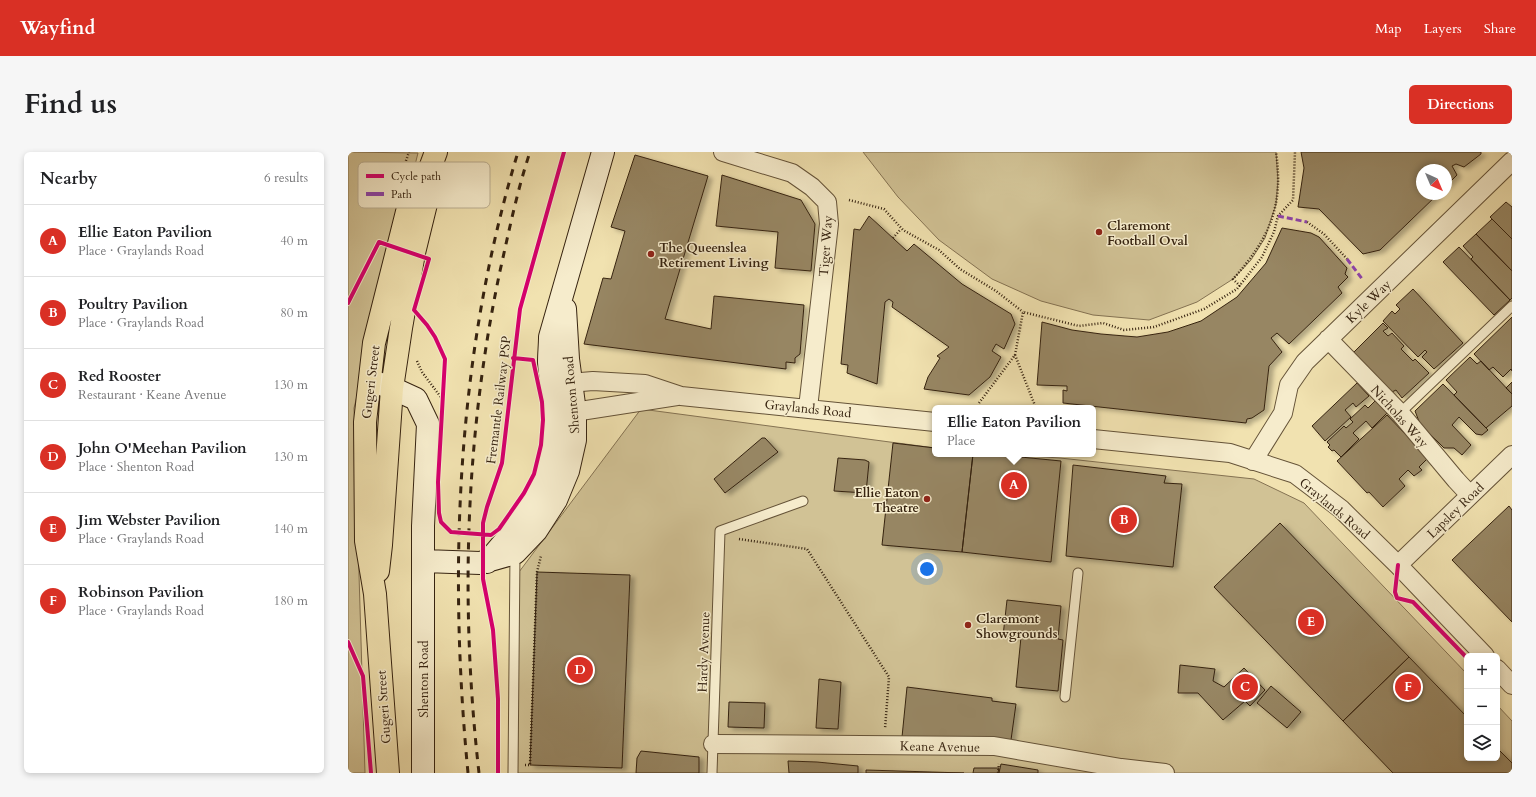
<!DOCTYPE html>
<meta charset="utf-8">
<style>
body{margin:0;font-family:Cardo,serif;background:#f6f6f6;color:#202124}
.controls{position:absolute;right:12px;bottom:12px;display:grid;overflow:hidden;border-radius:6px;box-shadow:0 2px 6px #0003}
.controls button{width:36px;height:36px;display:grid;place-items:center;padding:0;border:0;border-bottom:1px solid #e0e0e0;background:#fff;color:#202124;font:20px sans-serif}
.compass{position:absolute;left:1068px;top:12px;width:36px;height:36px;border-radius:50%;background:#fff;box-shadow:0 2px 6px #0003;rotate:136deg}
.you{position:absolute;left:579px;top:417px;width:14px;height:14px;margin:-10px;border:3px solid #fff;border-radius:50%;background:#1a73e8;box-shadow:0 0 0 6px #1a73e833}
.badge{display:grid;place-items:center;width:26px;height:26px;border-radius:50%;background:#d93025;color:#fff;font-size:13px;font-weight:700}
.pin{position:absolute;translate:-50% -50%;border:2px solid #fff;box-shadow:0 1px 4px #0006}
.popup{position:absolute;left:584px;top:253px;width:164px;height:52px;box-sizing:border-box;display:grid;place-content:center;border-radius:6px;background:#fff;filter:drop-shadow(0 1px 3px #0005);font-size:13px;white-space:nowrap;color:#757577}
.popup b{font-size:15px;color:#202124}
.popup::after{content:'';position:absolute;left:50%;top:100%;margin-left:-8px;border:8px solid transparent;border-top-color:#fff}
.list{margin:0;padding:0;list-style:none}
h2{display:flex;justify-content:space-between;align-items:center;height:52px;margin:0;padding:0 16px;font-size:17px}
h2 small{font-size:13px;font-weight:400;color:#757577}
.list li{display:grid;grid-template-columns:26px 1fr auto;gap:12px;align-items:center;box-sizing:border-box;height:72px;padding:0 16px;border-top:1px solid #e0e0e0}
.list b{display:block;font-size:15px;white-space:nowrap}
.list p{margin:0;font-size:13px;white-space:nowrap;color:#757577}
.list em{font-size:13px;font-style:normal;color:#757577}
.icon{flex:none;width:22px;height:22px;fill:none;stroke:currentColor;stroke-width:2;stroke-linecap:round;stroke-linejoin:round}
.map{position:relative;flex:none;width:1164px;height:621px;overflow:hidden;border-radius:6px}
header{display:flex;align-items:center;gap:24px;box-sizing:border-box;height:56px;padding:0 20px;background:#d93025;color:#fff}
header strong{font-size:19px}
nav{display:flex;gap:22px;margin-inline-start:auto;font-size:14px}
.intro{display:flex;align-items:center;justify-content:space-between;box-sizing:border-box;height:96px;padding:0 24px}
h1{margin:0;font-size:28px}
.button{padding:10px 18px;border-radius:6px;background:#d93025;color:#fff;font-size:14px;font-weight:700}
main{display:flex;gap:24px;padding:0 24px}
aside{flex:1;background:#fff;border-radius:6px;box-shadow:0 2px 6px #0003}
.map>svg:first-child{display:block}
.green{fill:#d1c295;stroke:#847252}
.building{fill:#978663;stroke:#362310;filter:url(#shadow)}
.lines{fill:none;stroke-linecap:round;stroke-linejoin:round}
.service-casing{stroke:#655338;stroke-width:11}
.minor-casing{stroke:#655338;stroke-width:20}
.secondary-casing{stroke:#362310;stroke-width:24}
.primary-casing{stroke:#362310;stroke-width:24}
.path{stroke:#362310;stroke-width:2.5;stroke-dasharray:1 2;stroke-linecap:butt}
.service{stroke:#f6eccc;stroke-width:9}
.minor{stroke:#f6eccc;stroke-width:18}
.secondary{stroke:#f6eccc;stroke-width:22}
.primary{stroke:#f1e2b0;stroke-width:22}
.rail{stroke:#362310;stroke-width:3;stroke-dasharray:7 7;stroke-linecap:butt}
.quiet{stroke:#8e44ad;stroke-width:3;stroke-dasharray:6 3;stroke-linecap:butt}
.cycleway-casing{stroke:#f6eccc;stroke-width:6}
.cycleway{stroke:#d6006c;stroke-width:4}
.poi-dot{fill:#8f2418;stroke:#f6eccc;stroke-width:1.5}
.labels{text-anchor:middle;stroke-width:3;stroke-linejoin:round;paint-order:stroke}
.poi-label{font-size:13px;font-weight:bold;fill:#362310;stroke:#f6eccc;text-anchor:start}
.street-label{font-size:13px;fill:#362310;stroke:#f6eccc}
.key{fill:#f6eccc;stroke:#bcb094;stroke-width:1}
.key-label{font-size:11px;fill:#362310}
</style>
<header>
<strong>Wayfind</strong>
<nav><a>Map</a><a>Layers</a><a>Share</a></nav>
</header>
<div class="intro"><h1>Find us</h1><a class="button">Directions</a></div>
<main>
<aside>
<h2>Nearby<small>6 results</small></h2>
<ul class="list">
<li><span class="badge">A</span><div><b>Ellie Eaton Pavilion</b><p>Place · Graylands Road</p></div><em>40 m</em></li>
<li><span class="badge">B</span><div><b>Poultry Pavilion</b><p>Place · Graylands Road</p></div><em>80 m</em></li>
<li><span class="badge">C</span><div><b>Red Rooster</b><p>Restaurant · Keane Avenue</p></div><em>130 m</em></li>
<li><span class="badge">D</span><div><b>John O'Meehan Pavilion</b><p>Place · Shenton Road</p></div><em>130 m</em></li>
<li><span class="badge">E</span><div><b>Jim Webster Pavilion</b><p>Place · Graylands Road</p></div><em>140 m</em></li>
<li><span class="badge">F</span><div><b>Robinson Pavilion</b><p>Place · Graylands Road</p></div><em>180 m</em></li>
</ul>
</aside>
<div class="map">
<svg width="1164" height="621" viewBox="0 0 1164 621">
<defs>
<filter id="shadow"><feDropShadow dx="4.5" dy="2.5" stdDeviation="2" flood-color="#0004"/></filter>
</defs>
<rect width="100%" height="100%" fill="#f1e2b0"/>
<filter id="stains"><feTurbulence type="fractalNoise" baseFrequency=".005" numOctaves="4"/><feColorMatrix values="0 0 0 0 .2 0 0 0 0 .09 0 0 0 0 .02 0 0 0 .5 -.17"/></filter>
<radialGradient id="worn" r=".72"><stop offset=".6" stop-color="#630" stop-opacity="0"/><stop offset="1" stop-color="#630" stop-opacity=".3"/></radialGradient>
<path class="green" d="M0,0L70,1L6,256L17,621H0Z
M515,0H928L930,29L928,52L917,86L903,108L885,127L849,150L801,168L745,163L693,149L644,127L591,88L550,45Z
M293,257L587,296V302H650L712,306L906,327L956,351L1119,522V606H1149V553L1164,569V621H168V424Z"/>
<path class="building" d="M953,0H1133V2L1116,15L1108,12L1104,14L1109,23L1098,34V18H1074V42H1090L1032,98L1015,102L971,57L950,55L956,16Z
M287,3L360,24L317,167L363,177L366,144L456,153L452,202L447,206V211L438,210V217L236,192L255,126L263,127L277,79L263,75Z
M374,23L453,48L467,72L463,119L427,116L430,80L368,74Z
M1158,50L1164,55V87L1142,65Z
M521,64L559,99L566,92L614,132L663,162L667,172L656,197L648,192L644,199L653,205L642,225L621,243L576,237L580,225L592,206L589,204L601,195L544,155L545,150L541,147L537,150L529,232L499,221L500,213L493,212L506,77L512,78Z
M1144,67L1164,87V119L1128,82Z
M934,76L963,81L971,85L999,116L997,122L1000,125L990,135L994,141L941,192L929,181L923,186L934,200L921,214L916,258L904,266L899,267L898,271L715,251V238L719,239V234L689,233L694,170L724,178L753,182L789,185L820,180L853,169L889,145L918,111Z
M1128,82L1164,119V146L1162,148L1123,107L1125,105L1115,94Z
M1111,95L1162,148L1146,163L1095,110Z
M1065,137L1115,191L1086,217L1074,205L1079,200L1077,198L1070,205L1035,169L1044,159L1047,162L1052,157L1048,153Z
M1164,165V219L1163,217L1155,225L1145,215L1141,218L1126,202Z
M1035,171L1040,176L1035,179L1040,184L1044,181L1056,194L1053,197L1065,209L1067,207L1081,221L1054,246L1048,238L1042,241L1005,201Z
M1122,205L1129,212L1133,209L1164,242V254L1138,276L1106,243L1109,240L1098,228Z
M1164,230V242L1158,236Z
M1009,231L1021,244L1008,255L1005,251L997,258L1003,265L977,289L964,274Z
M1095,232L1140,278L1134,283L1128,282L1111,265L1104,273L1123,293L1114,303L1106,296H1096L1072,272L1067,259Z
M1027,249L1039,261L1024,276L1018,269L1005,281L1011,287L993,305L986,298L984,299L980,295L982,293L979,290L996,274L998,276L1005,270L1002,267L1017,253L1020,256Z
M1039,263L1080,306L1071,315L1074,318L1066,324L1060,318L1051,327L1057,334L1035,355L1021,340L1019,341L989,309Z
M414,286H417L430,300L377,341L366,327Z
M545,291L587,296V302H625L614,400L534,393Z
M625,302H642L713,309L703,410L614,400Z
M490,306L517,308L521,310L518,341L486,339Z
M725,313L818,324L816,331L834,332L825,415L718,404Z
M1161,354L1164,358V470L1104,408Z
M932,371L1061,505L995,569L866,435Z
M189,420L282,423L274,616L182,613Z
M659,448L713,454L710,487L715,488L710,539L668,535L673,485L655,484Z
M1061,505L1119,565V606H1149V596L1164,611V621H1045L995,569Z
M832,513L867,517L865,529L876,535L896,516L917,538L902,554L897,549L875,568L850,541H830Z
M471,527L493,530L490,577L468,576Z
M923,534L953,560L939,576L909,551Z
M559,535L644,546V549L668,552L662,595L554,585Z
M381,550L417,551L416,576L380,575Z
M293,599L351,605V621H288L289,606Z
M440,609L469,610L510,614V621H441Z
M653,612L690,618V621H651Z
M626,616H651L650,621H625Z
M518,618L616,621H518Z"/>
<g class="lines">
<defs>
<path id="service" d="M1052,261L1164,154
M717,545L730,421
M165,621L167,401
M364,621L372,379L455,349"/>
<path id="minor" d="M375,0L444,21L464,35L479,50L481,72L460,256
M980,187L1052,261L1108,328L1122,343
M209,232L245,229L297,232L333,244L587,270
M213,262L329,244
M745,287L882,301L947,322L993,357L1050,413L1137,504
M905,309L935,261L941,233L957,210L1164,9
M1050,413L1164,303
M1149,517L1164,533
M365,592L646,594L773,616L817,621"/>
<path id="secondary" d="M27,230L44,236L68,247L80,272L75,374V621
M76,409L132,411L167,401L188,379L208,348L220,319L227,288V260L220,207L217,157
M139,410C178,367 211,322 207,261C206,244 202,227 201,210C201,202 202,193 202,185L255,0"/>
<path id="primary" d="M30,419L33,393L44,236L53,176L66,101L78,52V27L88,0
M40,621L27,442L18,389L17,270L26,191L63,44L78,27"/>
</defs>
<use href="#service" class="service-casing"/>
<use href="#minor" class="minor-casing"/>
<use href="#secondary" class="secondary-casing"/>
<use href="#primary" class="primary-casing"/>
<path class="path" d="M53,23L61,0
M501,48L536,57L555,78L591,98L612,117L648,139L675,160
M959,70L976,82L999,107
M545,86L553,77
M892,134L885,127C921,87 936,55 928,0
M667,203L675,160L731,174L755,171L776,178L806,175L856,157L889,137L914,105L926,80L930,64L945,48L947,0
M69,209L74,220L95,248
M631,251L667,203L688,256
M391,387L459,397L541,525L537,577
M177,613H182L189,420L193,404
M650,621L651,612"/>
<use href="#service" class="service"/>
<use href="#minor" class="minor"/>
<use href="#secondary" class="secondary"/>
<use href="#primary" class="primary"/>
<path class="rail" d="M120,621C100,413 109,201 170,0
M131,621C112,454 117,284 152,119C161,79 169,39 182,0"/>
<path class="quiet" d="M930,64L959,70
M999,107L1015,128"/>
<defs>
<path id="cycleway" d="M0,151L31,90L81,107L66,158L79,173L87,185L97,207L90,330L91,361L93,370L103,380L143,383L151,377L176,341L186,322L193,293L195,268L194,250L185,208L165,206
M1050,413L1047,440L1049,446L1065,450L1119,506
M0,490L15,524L23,621
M150,621V547L145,478L135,427V371L139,355L154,311L172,157L216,0"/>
</defs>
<use href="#cycleway" class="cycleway-casing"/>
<use href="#cycleway" class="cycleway"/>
</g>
<g class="poi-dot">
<circle cx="751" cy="80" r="4"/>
<circle cx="303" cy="102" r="4"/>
<circle cx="579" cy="347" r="4"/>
<circle cx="620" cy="473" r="4"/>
</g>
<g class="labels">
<g class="poi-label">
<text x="759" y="78">Claremont<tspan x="759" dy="15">Football Oval</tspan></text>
<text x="311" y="100">The Queenslea<tspan x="311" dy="15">Retirement Living</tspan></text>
<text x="571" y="345" text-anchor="end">Ellie Eaton<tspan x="571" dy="15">Theatre</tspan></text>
<text x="628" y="471">Claremont<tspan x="628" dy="15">Showgrounds</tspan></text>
</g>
<g class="street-label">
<text transform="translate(477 94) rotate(-86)" y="5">Tiger Way</text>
<text transform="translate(1020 149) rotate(-44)" y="5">Kyle Way</text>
<text transform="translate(22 230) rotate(-83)" y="5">Gugeri Street</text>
<text transform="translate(223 243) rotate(-95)" y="5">Shenton Road</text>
<text transform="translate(150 248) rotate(-83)" y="5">Fremantle Railway PSP</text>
<text transform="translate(460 256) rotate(6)" y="5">Graylands Road</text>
<text transform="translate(1052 264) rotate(48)" y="5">Nicholas Way</text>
<text transform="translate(987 356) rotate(40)" y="5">Graylands Road</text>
<text transform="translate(1107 358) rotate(-44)" y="5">Lapsley Road</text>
<text transform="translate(355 500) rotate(-88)" y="5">Hardy Avenue</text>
<text transform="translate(75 527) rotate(-90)" y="5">Shenton Road</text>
<text transform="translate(35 555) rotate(-94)" y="5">Gugeri Street</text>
<text transform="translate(592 594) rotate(1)" y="5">Keane Avenue</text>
</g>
</g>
<rect x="10" y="10" width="132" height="46" rx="6" class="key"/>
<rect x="18" y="22" width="18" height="4" fill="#d6006c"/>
<rect x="18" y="40" width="18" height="4" fill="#8e44ad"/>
<g class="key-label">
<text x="43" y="28">Cycle path</text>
<text x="43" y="46">Path</text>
</g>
<rect width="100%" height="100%" filter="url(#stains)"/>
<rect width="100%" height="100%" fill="url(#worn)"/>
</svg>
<div class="controls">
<button>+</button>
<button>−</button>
<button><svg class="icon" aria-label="layers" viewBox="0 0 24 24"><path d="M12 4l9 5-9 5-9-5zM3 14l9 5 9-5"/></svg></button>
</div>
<svg class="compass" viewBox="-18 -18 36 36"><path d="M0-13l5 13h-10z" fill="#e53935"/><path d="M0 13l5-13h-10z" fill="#757577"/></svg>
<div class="you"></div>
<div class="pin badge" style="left:666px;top:333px">A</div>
<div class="popup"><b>Ellie Eaton Pavilion</b>Place</div>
<div class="pin badge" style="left:776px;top:368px">B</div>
<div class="pin badge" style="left:897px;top:535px">C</div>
<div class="pin badge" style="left:232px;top:518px">D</div>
<div class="pin badge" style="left:963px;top:470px">E</div>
<div class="pin badge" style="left:1060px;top:535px">F</div>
</div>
</main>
